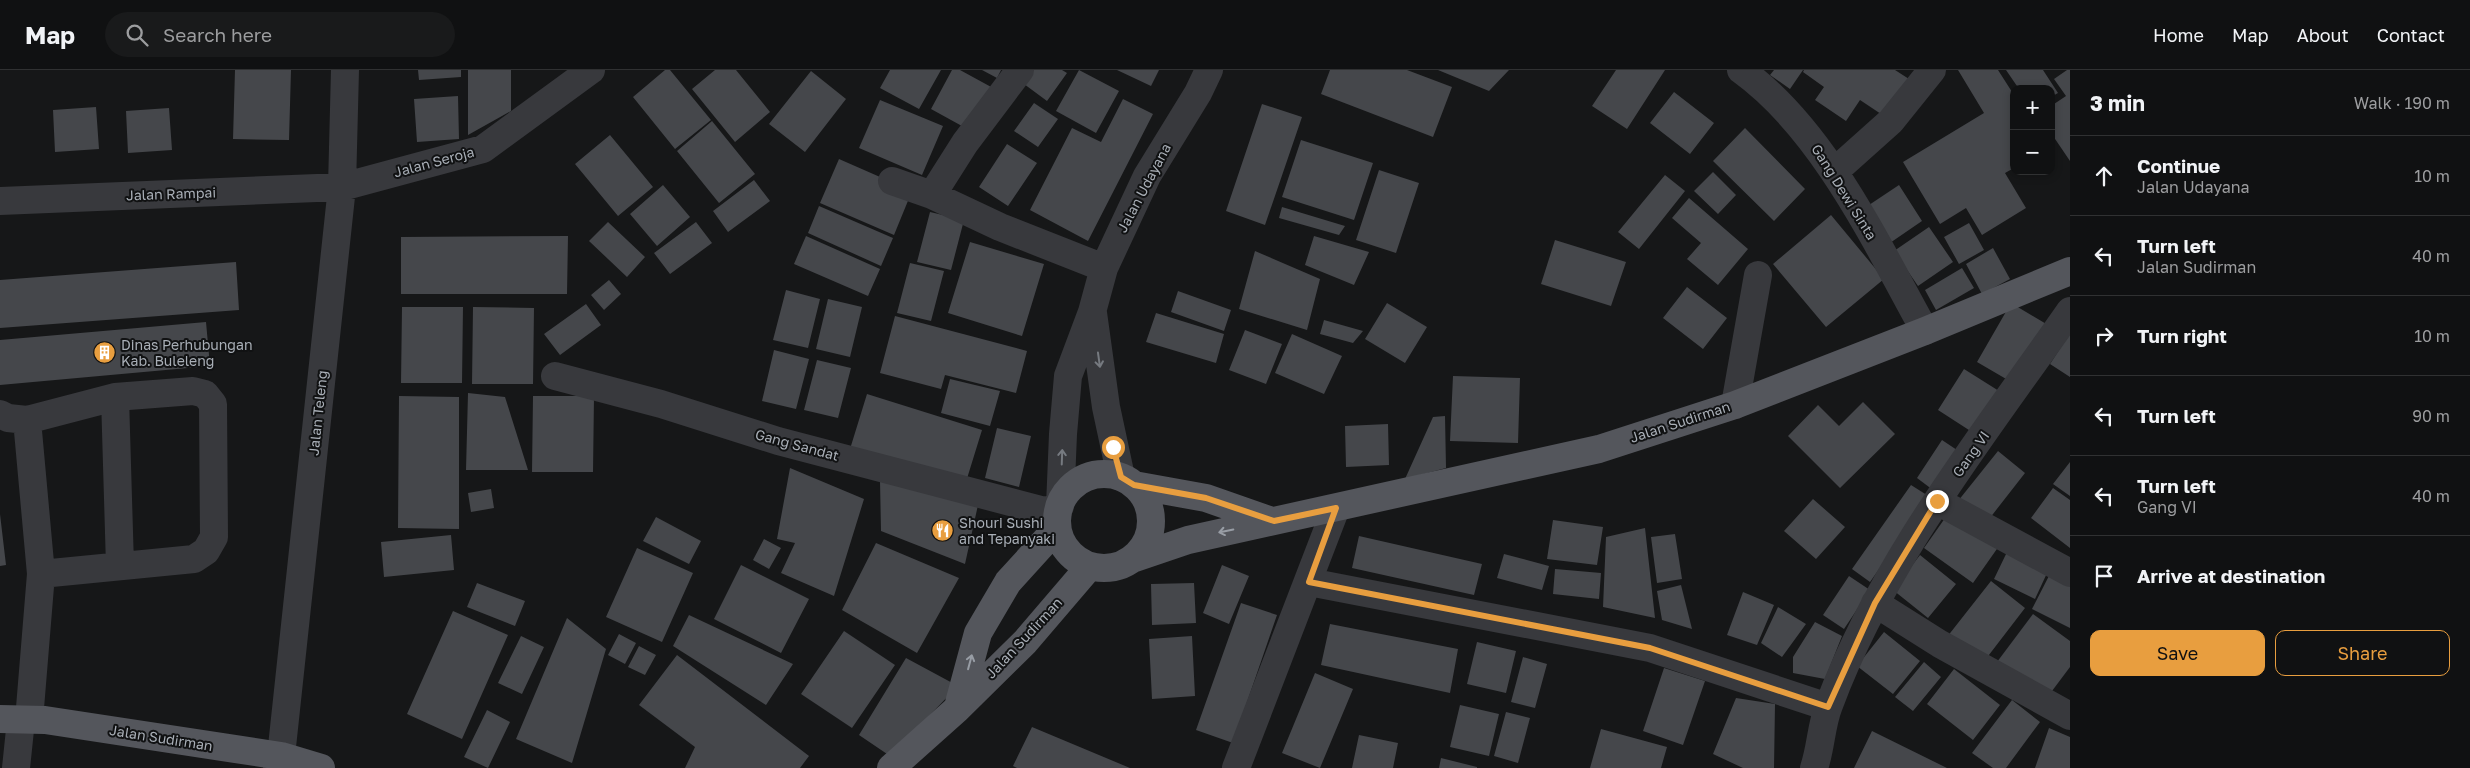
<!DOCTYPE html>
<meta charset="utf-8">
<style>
body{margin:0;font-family:"Golos Text",sans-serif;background:#191a1b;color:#f1f3f6}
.controls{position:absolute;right:15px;top:15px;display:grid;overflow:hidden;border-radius:10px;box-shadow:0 2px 8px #0003}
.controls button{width:45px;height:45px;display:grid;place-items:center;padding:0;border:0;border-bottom:1px solid #303132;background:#101112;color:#f1f3f6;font:25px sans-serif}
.stop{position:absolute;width:15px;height:15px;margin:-11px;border:4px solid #e89e3f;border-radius:50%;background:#fff}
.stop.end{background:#e89e3f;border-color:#fff;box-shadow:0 1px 5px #0008}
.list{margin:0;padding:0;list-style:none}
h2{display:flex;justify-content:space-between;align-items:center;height:65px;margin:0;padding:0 20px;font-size:21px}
h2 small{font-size:16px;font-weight:400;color:#9c9d9f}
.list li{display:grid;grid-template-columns:32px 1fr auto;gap:15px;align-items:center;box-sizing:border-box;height:80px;padding:0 20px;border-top:1px solid #303132}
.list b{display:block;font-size:19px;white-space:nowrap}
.list p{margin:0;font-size:16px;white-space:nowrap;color:#9c9d9f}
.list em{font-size:16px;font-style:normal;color:#9c9d9f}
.actions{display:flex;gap:10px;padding:15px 20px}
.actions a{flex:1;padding:11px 0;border:1px solid #e89e3f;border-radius:10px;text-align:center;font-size:18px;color:#e89e3f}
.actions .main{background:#e89e3f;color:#111}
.icon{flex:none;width:28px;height:28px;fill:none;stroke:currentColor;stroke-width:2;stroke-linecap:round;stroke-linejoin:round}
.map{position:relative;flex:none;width:2070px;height:698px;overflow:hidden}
header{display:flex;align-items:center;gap:30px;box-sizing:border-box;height:70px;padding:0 25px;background:#101112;border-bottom:1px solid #303132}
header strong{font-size:24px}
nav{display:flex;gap:28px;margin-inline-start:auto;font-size:18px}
.search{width:350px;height:45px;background:#191a1b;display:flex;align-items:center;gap:12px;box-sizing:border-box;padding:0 18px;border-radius:28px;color:#9c9d9f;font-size:19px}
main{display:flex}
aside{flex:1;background:#101112}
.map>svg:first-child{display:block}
.building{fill:#45474b}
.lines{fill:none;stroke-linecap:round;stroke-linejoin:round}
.minor{stroke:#38393d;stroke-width:28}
.major{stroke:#54565c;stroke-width:28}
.oneway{stroke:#767a80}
.oneway2{stroke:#989da5}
.route{stroke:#e89e3f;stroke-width:6}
.labels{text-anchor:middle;stroke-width:4;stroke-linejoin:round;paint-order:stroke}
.street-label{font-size:14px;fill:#a9afb7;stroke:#111213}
.poi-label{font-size:14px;fill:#a9afb7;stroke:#111213;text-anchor:start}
</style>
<header>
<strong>Map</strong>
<div class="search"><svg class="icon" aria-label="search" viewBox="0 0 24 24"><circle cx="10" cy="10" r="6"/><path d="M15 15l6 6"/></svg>Search here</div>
<nav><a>Home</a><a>Map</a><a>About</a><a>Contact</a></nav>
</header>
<main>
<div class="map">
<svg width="2070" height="698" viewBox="0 0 2070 698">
<rect width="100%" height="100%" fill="#161718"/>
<path class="building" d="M235,0H291L289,70L233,69Z
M418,0H461V7L419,10Z
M468,0H511V41L468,65Z
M665,0H670L711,50L675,79L633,27Z
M715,0H736L770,42L735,72L692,19Z
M890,0H941L919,39L880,18Z
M952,0H960L993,18L971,61L931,39Z
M982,0H1001L997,8Z
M1033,0H1062L1067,3L1047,31L1024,14Z
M1079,0L1119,21L1096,63L1056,41Z
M1117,0H1159L1151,16Z
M1330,0H1407L1452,17L1433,67L1321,24Z
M1438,0H1509L1489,21Z
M1616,0H1665L1627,59L1592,36Z
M1774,0H1803L1790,19L1770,5Z
M1804,0H1895L1909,9L1884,46L1860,30L1846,51L1815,30L1824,17L1803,2Z
M1958,0H1998L2014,25V98L2005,103L2026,138L1982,165L1966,138L1940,154L1903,92L1984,43Z
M2006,0H2043L2058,23L2051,27V19H2019Z
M2067,0H2070V91L2051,63V36L2066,26L2054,9Z
M811,1L846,29L805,82L769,54Z
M1674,22L1714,53L1690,84L1650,53Z
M458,26L459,69L417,72L414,29Z
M1123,29L1153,44L1088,171L1030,140L1072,58L1101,72Z
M880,30L943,56L922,105L859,78Z
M1034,33L1058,49L1038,77L1014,61Z
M1262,34L1302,47L1265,155L1226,141Z
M96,37L99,79L55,82L53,40Z
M169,38L172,80L128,83L126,41Z
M712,51L755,104L719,133L677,81Z
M1745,58L1805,119L1774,151L1713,91Z
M610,65L653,117L618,146L575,94Z
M1301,70L1373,93L1354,150L1282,127Z
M1007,74L1037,93L1008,136L979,117Z
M839,89L912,121L894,165L820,133Z
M1379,100L1419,113L1396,183L1356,170Z
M1713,102L1736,125L1718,144L1694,121Z
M1665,105L1685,121L1639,179L1618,162Z
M754,110L770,131L728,162L713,141Z
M663,115L690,147L657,176L630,144Z
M1899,115L1922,151L1887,175L1863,139Z
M1689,128L1748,179L1718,215L1687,189L1701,173L1672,148Z
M819,136L893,168L881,196L808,163Z
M1282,137L1345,156L1339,165L1279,148Z
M930,142L964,150L951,200L917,192Z
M1831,145L1884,209L1826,257L1773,194Z
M608,152L645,187L627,207L589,171Z
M696,152L712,173L670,204L654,183Z
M1969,153L1984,180L1959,194L1944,167Z
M1929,157L1953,192L1918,216L1894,181Z
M568,166L567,224H401V167Z
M806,166L880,199L868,226L794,194Z
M1314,166L1369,182L1354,215L1305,195Z
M1555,170L1626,192L1611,236L1541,214Z
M970,172L1044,194L1022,266L948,243Z
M1993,178L2010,209L1982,224L1966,194Z
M1255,181L1320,209L1307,260L1239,239Z
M236,192L239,240L0,258V210Z
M910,193L944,201L931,251L897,243Z
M1962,198L1974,218L1936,240L1925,220Z
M609,210L621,224L604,240L591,225Z
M1687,217L1727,248L1703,279L1663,248Z
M786,220L820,229L808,278L773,270Z
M1178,221L1231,240L1224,261L1171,242Z
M828,229L862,237L850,287L816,279Z
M1387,233L1427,257L1405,293L1365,269Z
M2011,233L2048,255L2013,313L1977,292Z
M586,234L601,255L560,285L544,264Z
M402,237H463L462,313H401Z
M473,237L534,238L533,314H472Z
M1156,243L1224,264L1216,293L1146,272Z
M895,246L1027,281L1016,323L945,305L941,319L880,303Z
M1324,250L1363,261L1353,273L1320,264Z
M206,252L210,296L0,315V270Z
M1245,260L1282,274L1266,314L1229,300Z
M2070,263V307L2050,294Z
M1292,264L1342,286L1324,324L1275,303Z
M774,280L809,289L796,339L762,331Z
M817,290L851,298L838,348L804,340Z
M1964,299L1999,321L1972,362L1938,340Z
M1453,306L1520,308L1518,373L1450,371Z
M950,309L1000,321L990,356L941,343Z
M468,323L505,327L528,400H466Z
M867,324L982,360L965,415L850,379Z
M399,326L459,327V459L398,458Z
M533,326H594L593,402H532Z
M1863,332L1895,364L1840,418L1788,366L1818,335L1839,356Z
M1445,346L1446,398L1405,409L1433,347Z
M1388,354L1389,395L1346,397L1345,356Z
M997,358L1031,366L1019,417L985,408Z
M1942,370L1963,384L1937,423L1917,408Z
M1998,381L2025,403L1986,453L1958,431Z
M2070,392V426L2053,414Z
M790,398L864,429L834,526L781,503L795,473L777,469Z
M880,411L978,435L965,494L881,461Z
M1911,415L1930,427L1870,512L1852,499Z
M2053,418L2070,430V478L2031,448Z
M491,419L494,438L471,442L468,423Z
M1813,429L1845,457L1816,489L1784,461Z
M1950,441L1999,476L1973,513L1924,478Z
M0,444L6,495L0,496Z
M656,447L701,471L689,494L643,471Z
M1553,450L1603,457L1597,495L1547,489Z
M1645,458L1655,548L1603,537L1606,467Z
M1675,464L1682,509L1657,513L1651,467Z
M451,465L454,500L384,507L381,472Z
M1359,466L1482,494L1474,525L1352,498Z
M764,469L781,478L769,499L753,490Z
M876,473L959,508L917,583L842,540Z
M637,478L693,503L662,572L606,547Z
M2007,482L2048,501L2035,529L1994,509Z
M1504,484L1549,496L1542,520L1497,508Z
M1920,485L1956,514L1928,548L1893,520Z
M741,495L809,529L781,583L714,549Z
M1222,495L1249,506L1229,554L1203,543Z
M1555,499L1601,503L1599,529L1553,524Z
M2052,500L2070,509V558L2032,539Z
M1849,506L1870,520L1844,559L1823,545Z
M1991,511L2025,538L1982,594L1947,567Z
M477,513L525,531L515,556L467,537Z
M1194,513L1196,553L1152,555L1151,514Z
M1681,515L1692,559L1662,550L1657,521Z
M1743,522L1774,535L1757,575L1727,565Z
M1241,533L1277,545L1233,673L1196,660Z
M1778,537L1806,554L1782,587L1761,573Z
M453,541L508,565L462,669L407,644Z
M2033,544L2070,571V597L2046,629L1997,592Z
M689,545L793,594L766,635L673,576Z
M567,548L606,579L572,693L516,669Z
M1815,552L1842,566L1825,609L1793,603V587Z
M1330,554L1458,579L1450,623L1321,595Z
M844,561L895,595L852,658L801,624Z
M1884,562L1920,591L1893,624L1857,596Z
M619,564L636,573L625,594L608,585Z
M521,566L544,577L522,624L498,613Z
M1192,566L1195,626L1152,629L1149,569Z
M1477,572L1516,581L1506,623L1467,614Z
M639,576L656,585L645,605L628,597Z
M677,585L809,686L800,698H685L695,677L639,635Z
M1523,587L1547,594L1535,638L1511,632Z
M906,588L958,616L890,686L859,665Z
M1924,592L1941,607L1913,641L1895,627Z
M1664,598L1705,611L1683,675L1643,661Z
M1954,599L2000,635L1973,670L1927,634Z
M1315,603L1353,619L1320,698L1282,683Z
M1736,628L1775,634L1774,698H1743L1713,684Z
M2012,630L2040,652L2006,698H1993L1972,683Z
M1460,635L1499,644L1489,686L1450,677Z
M487,640L510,652L488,698L464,687Z
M1506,642L1530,648L1518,693L1494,686Z
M1032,657L1130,698H1017L1013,696Z
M2049,658L2070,667V698H2035Z
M1601,659L1667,677L1661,698H1590Z
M1872,661L1947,698H1854Z
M1359,665L1398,673L1393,698H1352Z
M1441,688L1477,697V698H1439Z"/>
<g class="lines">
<path class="minor" d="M1741,0C1824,60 1876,173 1925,261
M1834,102L1891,51L1932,0
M892,111L932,125L1000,157L1104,198
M932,125L965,73L1020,0
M0,131L342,117L483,79L591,0
M1093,243L1106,337L1121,407
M555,306L661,334L778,371L1041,440L1058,441
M1735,335L1758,205
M0,344L8,348L27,350L41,504L29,650
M27,350L115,327
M1937,431L2070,503
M1060,436L1063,364L1068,306L1092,242L1104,198L1147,106L1198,23L1209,0
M41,504L194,489L206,481L214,467L213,334L205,324L193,321L115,327L120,496
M1309,512L1650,578L1828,637
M1875,533L1940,574L2070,646
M16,698L21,650
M277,698L281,686L342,117L345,0
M1236,698L1336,438
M1814,698C1821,678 1821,655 1829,635C1883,490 1983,366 2070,241"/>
<path class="major" d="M1057 451a47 47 0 1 1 94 0a47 47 0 1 1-94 0Z
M1134,415L1206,428L1272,451
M1132,489L1188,470L1599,379L1735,335L1925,261L2070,201
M958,637L978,563L1008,512L1057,458
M0,649L45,650L281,686L321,698
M891,698L957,639L1025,572L1090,496"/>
</g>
<defs><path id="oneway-shaft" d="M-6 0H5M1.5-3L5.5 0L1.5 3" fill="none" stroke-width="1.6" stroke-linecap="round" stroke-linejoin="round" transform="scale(1.25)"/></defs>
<g class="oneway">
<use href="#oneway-shaft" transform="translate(1099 290) rotate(82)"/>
<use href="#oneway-shaft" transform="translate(1062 387) rotate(-88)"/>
</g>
<g class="oneway2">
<use href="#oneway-shaft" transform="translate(1226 461) rotate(168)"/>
<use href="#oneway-shaft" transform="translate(970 592) rotate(-75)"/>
</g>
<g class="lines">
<path class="route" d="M1113,377L1121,407L1134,415L1206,428L1274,451L1336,438L1309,512L1650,578L1828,637L1875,533L1937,431"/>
</g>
<defs>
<symbol id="building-disc" viewBox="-11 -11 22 22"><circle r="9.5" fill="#e89e3f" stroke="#111213"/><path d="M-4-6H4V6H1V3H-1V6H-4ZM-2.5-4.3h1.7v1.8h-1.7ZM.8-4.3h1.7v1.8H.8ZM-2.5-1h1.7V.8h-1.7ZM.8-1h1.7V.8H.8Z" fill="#fff"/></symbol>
<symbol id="restaurant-disc" viewBox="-11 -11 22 22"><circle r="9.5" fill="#e89e3f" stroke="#111213"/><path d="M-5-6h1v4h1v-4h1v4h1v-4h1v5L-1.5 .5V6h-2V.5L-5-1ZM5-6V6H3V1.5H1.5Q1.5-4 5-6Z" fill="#fff"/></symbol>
</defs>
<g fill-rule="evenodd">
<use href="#building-disc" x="92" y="270" width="25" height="25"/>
<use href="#restaurant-disc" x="930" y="448" width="25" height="25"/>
</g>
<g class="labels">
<g class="street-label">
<text transform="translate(434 92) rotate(-15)" y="5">Jalan Seroja</text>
<text transform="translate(1144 118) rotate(-62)" y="5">Jalan Udayana</text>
<text transform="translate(1844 122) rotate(58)" y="5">Gang Dewi Sinta</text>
<text transform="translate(171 124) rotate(-2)" y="5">Jalan Rampai</text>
<text transform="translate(318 343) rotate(-84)" y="5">Jalan Teleng</text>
<text transform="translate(1680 352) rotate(-18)" y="5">Jalan Sudirman</text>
<text transform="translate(797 375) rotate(15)" y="5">Gang Sandat</text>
<text transform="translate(1971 384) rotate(-55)" y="5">Gang VI</text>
<text transform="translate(1024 568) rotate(-47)" y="5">Jalan Sudirman</text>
<text transform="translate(161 668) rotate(9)" y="5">Jalan Sudirman</text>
</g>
<g class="poi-label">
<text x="121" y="280">Dinas Perhubungan<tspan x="121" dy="16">Kab. Buleleng</tspan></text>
<text x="959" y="458">Shouri Sushi<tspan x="959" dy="16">and Tepanyaki</tspan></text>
</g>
</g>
</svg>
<div class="controls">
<button>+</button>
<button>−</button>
</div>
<div class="stop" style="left:1113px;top:377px"></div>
<div class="stop end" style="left:1937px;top:431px"></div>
</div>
<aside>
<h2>3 min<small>Walk · 190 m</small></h2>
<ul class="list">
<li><svg class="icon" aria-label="ahead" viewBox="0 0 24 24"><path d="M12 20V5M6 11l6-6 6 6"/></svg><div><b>Continue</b><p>Jalan Udayana</p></div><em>10 m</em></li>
<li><svg class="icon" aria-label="left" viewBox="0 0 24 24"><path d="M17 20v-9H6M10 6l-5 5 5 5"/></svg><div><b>Turn left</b><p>Jalan Sudirman</p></div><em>40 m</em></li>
<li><svg class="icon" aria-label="right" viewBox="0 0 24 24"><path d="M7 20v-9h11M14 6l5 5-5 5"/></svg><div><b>Turn right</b></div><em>10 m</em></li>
<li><svg class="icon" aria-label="left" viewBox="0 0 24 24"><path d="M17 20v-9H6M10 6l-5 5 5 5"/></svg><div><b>Turn left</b></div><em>90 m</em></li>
<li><svg class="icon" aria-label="left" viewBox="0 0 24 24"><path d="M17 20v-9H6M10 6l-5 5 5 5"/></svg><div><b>Turn left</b><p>Gang VI</p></div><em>40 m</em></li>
<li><svg class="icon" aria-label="arrive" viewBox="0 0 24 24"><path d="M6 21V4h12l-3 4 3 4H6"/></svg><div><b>Arrive at destination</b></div></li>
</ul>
<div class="actions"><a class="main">Save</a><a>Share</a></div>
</aside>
</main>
